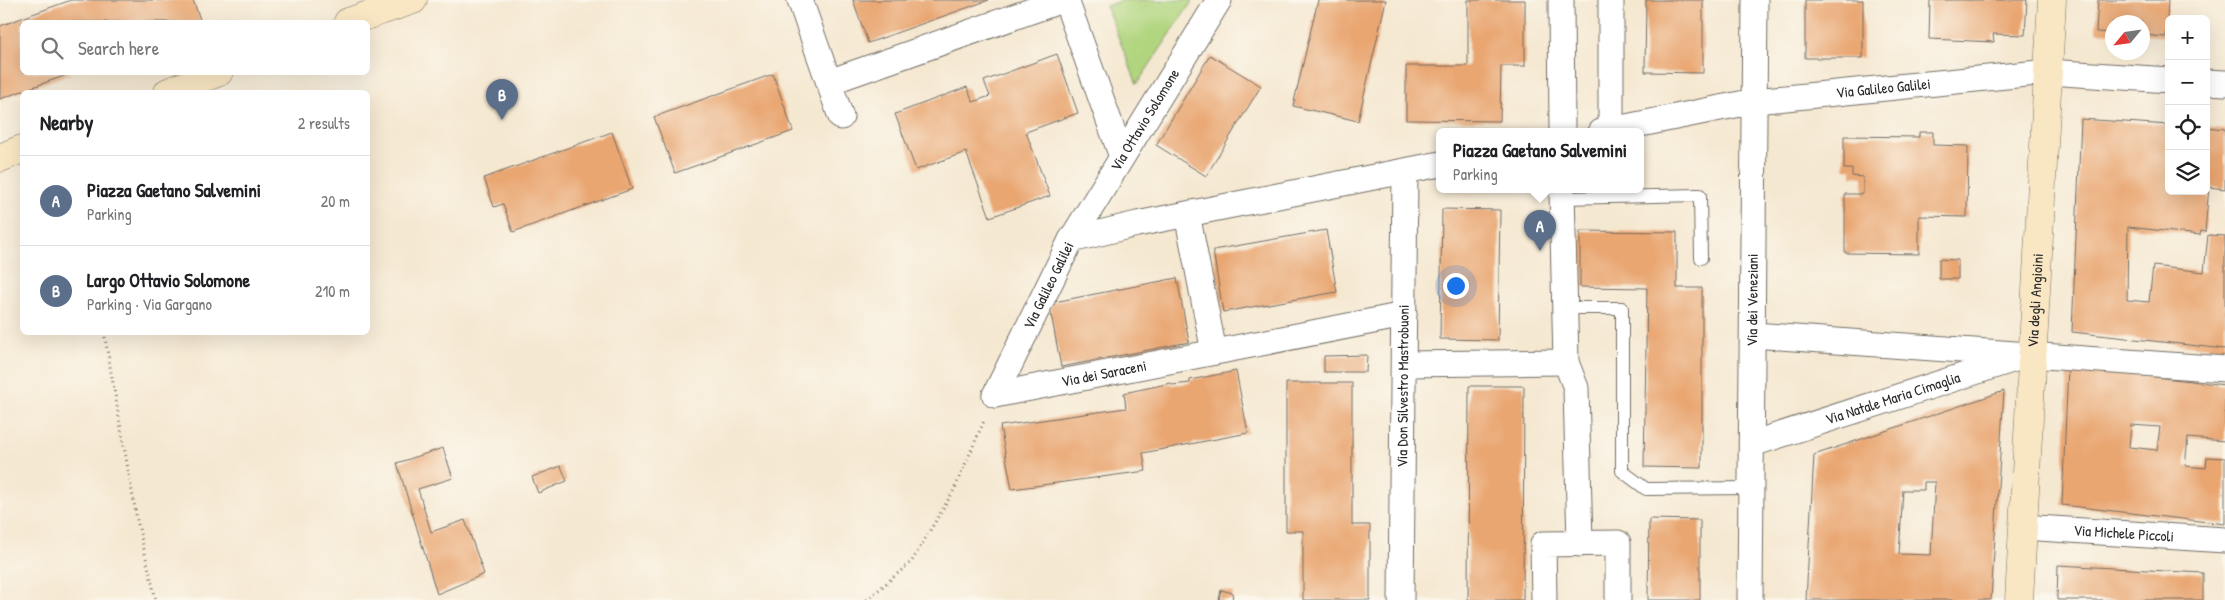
<!DOCTYPE html>
<meta charset="utf-8">
<style>
body{margin:0;font-family:"Patrick Hand",sans-serif;background:#f6f6f6;color:#202124}
.controls{position:absolute;right:15px;top:15px;display:grid;overflow:hidden;border-radius:8px;box-shadow:0 5px 20px #0002}
.controls button{width:45px;height:45px;display:grid;place-items:center;padding:0;border:0;border-bottom:1px solid #e0e0e0;background:#fff;color:#202124;font:25px sans-serif}
.compass{position:absolute;left:2105px;top:15px;width:45px;height:45px;border-radius:50%;background:#fff;box-shadow:0 5px 20px #0002;rotate:241deg}
.you{position:absolute;left:1455px;top:285px;width:18px;height:18px;margin:-12px;border:4px solid #fff;border-radius:50%;background:#1a73e8;box-shadow:0 0 0 8px #1a73e833}
.badge{display:grid;place-items:center;width:32px;height:32px;border-radius:50%;background:#1f6fb2;color:#fff;font-size:16px;font-weight:700}
.pin{position:absolute;translate:-50% -41px;filter:drop-shadow(0 1px 2px #0008)}
.pin::after{content:'';position:absolute;top:26px;width:18px;height:15px;background:inherit;clip-path:polygon(0 0,100% 0,50% 100%)}
.popup{position:absolute;left:1436px;top:128px;width:208px;height:65px;box-sizing:border-box;display:grid;place-content:center;border-radius:8px;background:#fff;filter:drop-shadow(0 1px 4px #0005);font-size:16px;white-space:nowrap;color:#757577}
.popup b{font-size:19px;color:#202124}
.popup::after{content:'';position:absolute;left:50%;top:100%;margin-left:-10px;border:10px solid transparent;border-top-color:#fff}
.list{margin:0;padding:0;list-style:none}
h2{display:flex;justify-content:space-between;align-items:center;height:65px;margin:0;padding:0 20px;font-size:21px}
h2 small{font-size:16px;font-weight:400;color:#757577}
.list li{display:grid;grid-template-columns:32px 1fr auto;gap:15px;align-items:center;box-sizing:border-box;height:90px;padding:0 20px;border-top:1px solid #e0e0e0}
.list b{display:block;font-size:19px;white-space:nowrap}
.list p{margin:0;font-size:16px;white-space:nowrap;color:#757577}
.list em{font-size:16px;font-style:normal;color:#757577}
.icon{flex:none;width:28px;height:28px;fill:none;stroke:currentColor;stroke-width:2;stroke-linecap:round;stroke-linejoin:round}
.map{position:relative;flex:none;width:2225px;height:600px;overflow:hidden}
.search{position:absolute;background:#fff;box-shadow:0 5px 20px #0002;left:20px;top:20px;width:350px;height:55px;display:flex;align-items:center;gap:12px;box-sizing:border-box;padding:0 18px;border-radius:8px;color:#757577;font-size:19px}
.panel{position:absolute;background:#fff;box-shadow:0 5px 20px #0002;left:20px;top:90px;width:350px;height:245px;border-radius:8px}
.map>svg:first-child{display:block}
.green{fill:#b0d57e;stroke:#6e8054}
.building{fill:#e9a671;fill-rule:evenodd}
.lines{fill:none;stroke-linecap:round;stroke-linejoin:round}
.lane-casing{stroke:#726d65;stroke-width:14}
.street-casing{stroke:#726d65;stroke-width:27}
.secondary-casing{stroke:#726d65;stroke-width:29}
.path{stroke:#726d65;stroke-width:3;stroke-dasharray:1 4;stroke-linecap:butt}
.lane{stroke:#fff;stroke-width:12}
.street{stroke:#fff;stroke-width:25}
.secondary{stroke:#f9e7c3;stroke-width:28}
.labels{text-anchor:middle;stroke-width:4;stroke-linejoin:round;paint-order:stroke}
.street-label{font-size:15px;fill:#2b2b2b;stroke:#fbf7ec}
</style>
<div class="map">
<svg width="2225" height="600" viewBox="0 0 2225 600">
<rect width="100%" height="100%" fill="#fbf7ec"/>
<filter id="ink" filterUnits="userSpaceOnUse"><feTurbulence type="fractalNoise" baseFrequency=".02" numOctaves="2"/><feDisplacementMap in="SourceGraphic" scale="10" xChannelSelector="R" yChannelSelector="G"/><feConvolveMatrix kernelMatrix="1 2 1 2 8 2 1 2 1" color-interpolation-filters="sRGB"/></filter>
<filter id="wash" filterUnits="userSpaceOnUse"><feTurbulence type="fractalNoise" baseFrequency=".0096" numOctaves="4" result="noise"/><feDisplacementMap in="SourceGraphic" scale="20" xChannelSelector="R" yChannelSelector="G"/><feGaussianBlur stdDeviation="1.12" result="paint"/><feColorMatrix in="noise" values="0 0 0 0 0 0 0 0 0 0 0 0 0 0 0 0 0 1.4 0 .05"/><feComposite in="paint" operator="in"/></filter>
<g filter="url(#wash)">
<rect width="100%" height="100%" fill="#f5e8d1"/>
<path class="green" d="M1123,0H1193L1137,84L1106,6Z"/>
<g id="blocks">
<path class="building" d="M71,0H193L201,22H22V72L72,73L0,99V26Z
M853,0H989L868,43Z
M1318,0H1386L1358,121L1293,106Z
M1468,0H1525V66H1501L1500,121L1406,120V66H1468Z
M1646,0H1703V73L1645,72Z
M1805,0H1863V58H1805Z
M1930,0H2027L2025,35L1993,34L1994,42L1929,39Z
M2098,0H2168L2166,37L2142,35V22H2112V33L2096,32Z
M1057,54L1078,113L1026,132L1050,196L990,217L966,152L916,170L895,114L967,87L973,102L990,96L984,81Z
M1210,55L1261,86L1206,176L1156,145Z
M773,74L793,131L675,173L654,117Z
M2081,119L2169,125V191H2206V127L2225,129V189L2209,187L2205,232L2201,231L2200,235L2128,227L2127,300L2149,302L2153,266L2204,272L2208,235L2225,236V349L2072,332Z
M612,132L632,189L513,232L503,204L494,207L484,178Z
M1919,132H1933V145L1968,146L1967,217L1919,216V254L1845,253V194H1863V177L1852,176V169H1844V136L1919,137Z
M1442,209L1500,210L1498,340L1440,339Z
M1326,230L1337,292L1223,312L1213,250Z
M1580,231L1677,232V288H1702V468L1644,467L1647,288L1580,287Z
M1939,259L1958,260V279H1939Z
M1177,278L1189,342L1061,367L1049,303Z
M1367,355L1366,372H1324V356Z
M2068,367L2225,385V441L2188,438L2185,466L2206,468L2207,457L2225,458V524L2062,505ZM2131,425L2160,427L2157,450L2129,447Z
M1236,371L1248,433L1143,453L1146,471L1012,489L1000,426L1126,408L1124,393L1171,383L1172,385L1190,383V380Z
M1286,383H1352V525H1370V600H1303V531H1286Z
M1469,386H1524L1523,600H1468Z
M2004,391L1991,600H1806L1814,455ZM1924,482H1935L1931,555L1899,554L1903,490H1924Z
M443,448L453,478L418,489L431,532L465,520L484,574L437,594L397,463Z
M561,466L567,481L538,493L532,477Z
M1649,519L1700,520V600H1648Z
M2058,565L2203,573V600H2057Z
M1221,590L1233,593L1232,600H1219Z"/>
</g>
</g>
<g filter="url(#ink)">
<use href="#blocks" fill-opacity="0" stroke="#726d65" stroke-width="1"/>
<g class="lines">
<defs>
<path id="lane" d="M1562,198L1700,195L1701,258
M1565,308H1622V471L1646,489L1751,488"/>
<g id="street">
<path d="M800,0L841,117"/>
<path d="M1066,0L1122,157"/>
<path d="M1561,0L1562,132"/>
<path d="M1611,0V130"/>
<path d="M829,82L1062,0"/>
<path d="M2206,82L2225,83"/>
<path id="s1" d="M1601,132L1755,101L2048,72L2169,80"/>
<path d="M1187,214L1214,352"/>
<path id="s2" d="M1071,240L1219,0"/>
<path d="M1753,335L2225,369"/>
<path d="M1566,362L1576,388L1580,544"/>
<path d="M1404,364L1566,362L1562,190"/>
<path id="s3" d="M995,395L1071,240L1137,224L1440,164"/>
<path id="s4" d="M995,395L1404,315"/>
<path id="s5" d="M1752,444L2018,358"/>
<path id="s6" d="M2023,527L2225,540"/>
<path id="s7" d="M1401,600L1405,172"/>
<path d="M1544,600L1543,544L1618,543V600"/>
<path id="s8" d="M1750,600L1755,0"/>
</g>
<g id="secondary">
<path d="M348,22L413,0"/>
<path d="M168,92L219,72"/>
<path d="M0,158L22,149"/>
<path id="s9" d="M2019,600L2052,0"/>
</g>
</defs>
<use href="#lane" class="lane-casing"/>
<use href="#street" class="street-casing"/>
<use href="#secondary" class="secondary-casing"/>
<path class="path" d="M104,332L137,520L156,600
M867,600L912,561L954,490L984,421"/>
<use href="#lane" class="lane"/>
<use href="#street" class="street"/>
<use href="#secondary" class="secondary"/>
</g>
</g>
<g class="labels">
<g class="street-label">
<text dy="5" stroke="none"><textPath href="#s1" startOffset="286">Via Galileo Galilei</textPath></text>
<text dy="5" stroke="none"><textPath href="#s2" startOffset="141">Via Ottavio Solomone</textPath></text>
<text dy="5" stroke="none"><textPath href="#s3" startOffset="122">Via Galileo Galilei</textPath></text>
<text dy="5" stroke="none"><textPath href="#s8" startOffset="300">Via dei Veneziani</textPath></text>
<text dy="5" stroke="none"><textPath href="#s9" startOffset="300">Via degli Angioini</textPath></text>
<text dy="5" stroke="none"><textPath href="#s4" startOffset="111">Via dei Saraceni</textPath></text>
<text dy="5" stroke="none"><textPath href="#s7" startOffset="214">Via Don Silvestro Mastrobuoni</textPath></text>
<text dy="5" stroke="none"><textPath href="#s5" startOffset="148">Via Natale Maria Cimaglia</textPath></text>
<text dy="5" stroke="none"><textPath href="#s6" startOffset="101">Via Michele Piccoli</textPath></text>
</g>
</g>
</svg>
<div class="controls">
<button>+</button>
<button>−</button>
<button><svg class="icon" aria-label="locate" viewBox="0 0 24 24"><circle cx="12" cy="12" r="6"/><path d="M12 2v4M12 18v4M2 12h4M18 12h4"/></svg></button>
<button><svg class="icon" aria-label="layers" viewBox="0 0 24 24"><path d="M12 4l9 5-9 5-9-5zM3 14l9 5 9-5"/></svg></button>
</div>
<svg class="compass" viewBox="-18 -18 36 36"><path d="M0-13l5 13h-10z" fill="#e53935"/><path d="M0 13l5-13h-10z" fill="#757577"/></svg>
<div class="you"></div>
<div class="pin badge" style="left:1540px;top:251px;background:#5c6f8a">A</div>
<div class="popup"><b>Piazza Gaetano Salvemini</b>Parking</div>
<div class="pin badge" style="left:502px;top:120px;background:#5c6f8a">B</div>
<div class="search"><svg class="icon" aria-label="search" viewBox="0 0 24 24"><circle cx="10" cy="10" r="6"/><path d="M15 15l6 6"/></svg>Search here</div>
<section class="panel">
<h2>Nearby<small>2 results</small></h2>
<ul class="list">
<li><span class="badge" style="background:#5c6f8a">A</span><div><b>Piazza Gaetano Salvemini</b><p>Parking</p></div><em>20 m</em></li>
<li><span class="badge" style="background:#5c6f8a">B</span><div><b>Largo Ottavio Solomone</b><p>Parking · Via Gargano</p></div><em>210 m</em></li>
</ul>
</section>
</div>
